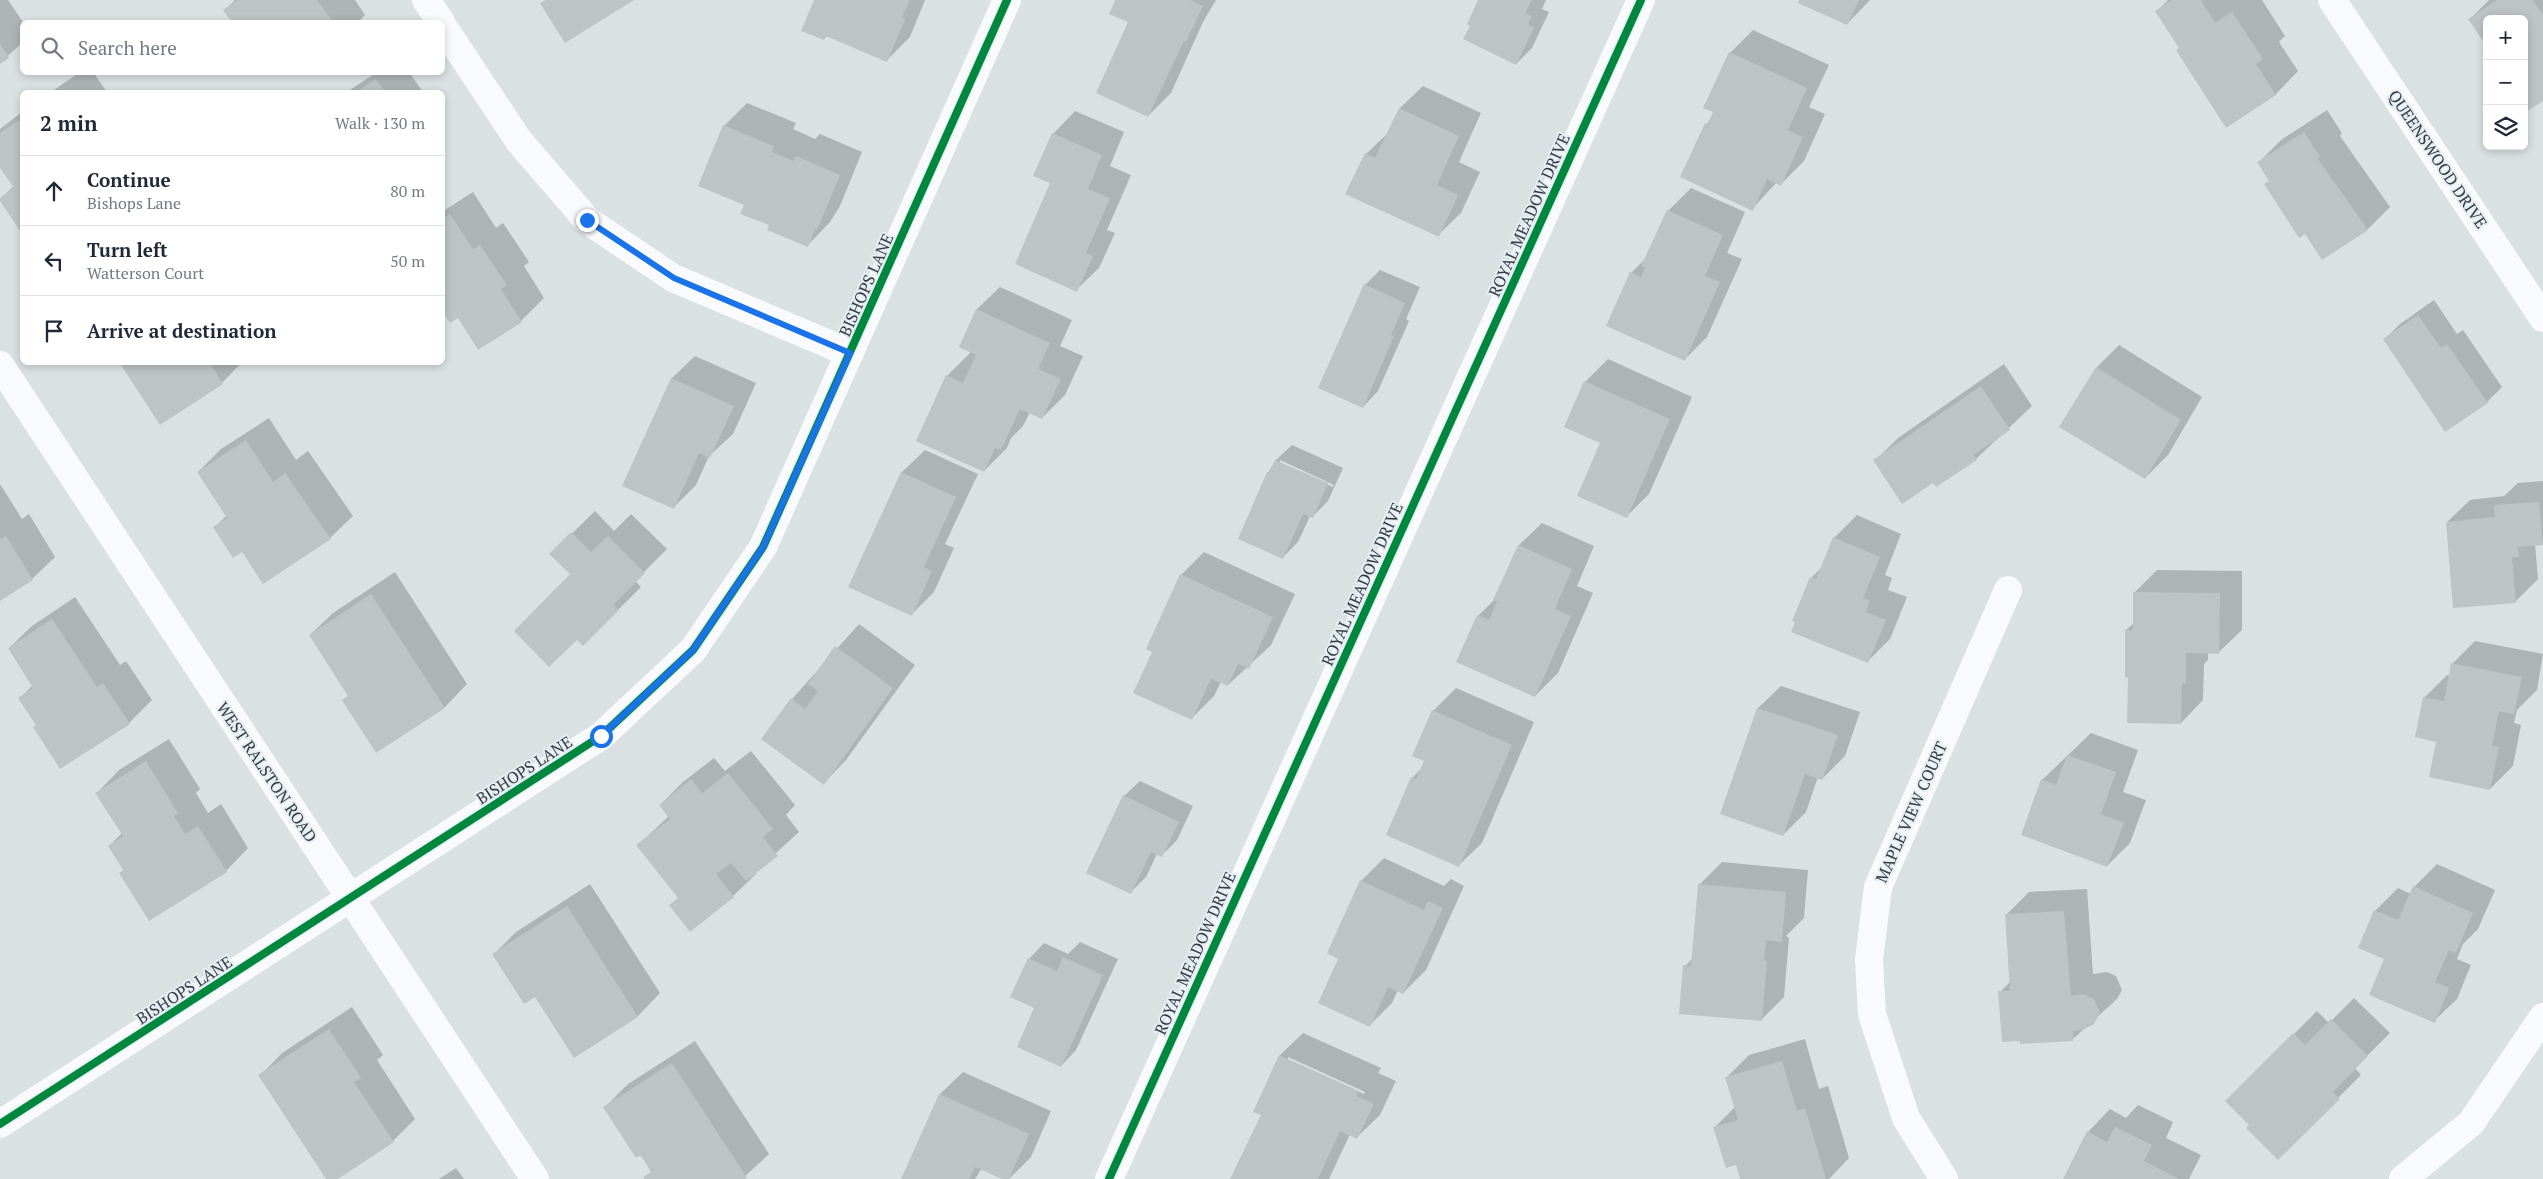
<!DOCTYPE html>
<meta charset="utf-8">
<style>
body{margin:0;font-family:"PT Serif",serif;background:#f6f6f7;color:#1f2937}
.controls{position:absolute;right:15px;top:15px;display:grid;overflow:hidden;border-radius:8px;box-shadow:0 2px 8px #0003}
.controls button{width:45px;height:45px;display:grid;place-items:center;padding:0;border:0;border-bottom:1px solid #e0e1e3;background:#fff;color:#1f2937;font:25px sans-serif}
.stop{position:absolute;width:15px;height:15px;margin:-11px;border:4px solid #1a73e8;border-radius:50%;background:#fff}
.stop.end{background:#1a73e8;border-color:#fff;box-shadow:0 1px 5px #0008}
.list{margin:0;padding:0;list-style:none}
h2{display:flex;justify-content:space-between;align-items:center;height:65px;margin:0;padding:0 20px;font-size:21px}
h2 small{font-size:16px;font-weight:400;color:#747a83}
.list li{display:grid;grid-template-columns:32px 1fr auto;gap:15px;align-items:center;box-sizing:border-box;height:70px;padding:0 20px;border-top:1px solid #e0e1e3}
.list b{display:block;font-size:19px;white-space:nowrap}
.list p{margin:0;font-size:16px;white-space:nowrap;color:#747a83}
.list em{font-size:16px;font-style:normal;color:#747a83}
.icon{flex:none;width:28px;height:28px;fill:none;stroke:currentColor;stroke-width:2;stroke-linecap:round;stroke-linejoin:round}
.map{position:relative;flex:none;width:2543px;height:1179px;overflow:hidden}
.search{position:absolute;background:#fff;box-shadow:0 2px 8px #0003;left:20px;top:20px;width:425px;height:55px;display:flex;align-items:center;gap:12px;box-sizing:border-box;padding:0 18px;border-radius:8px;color:#747a83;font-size:19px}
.panel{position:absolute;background:#fff;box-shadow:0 2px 8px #0003;left:20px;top:90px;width:425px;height:275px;border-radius:8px}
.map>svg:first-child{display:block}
.shadow{fill:#0003;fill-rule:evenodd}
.building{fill:#bec4c6}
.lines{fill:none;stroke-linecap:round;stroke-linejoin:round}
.street{stroke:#f9fafb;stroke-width:28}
.cycleway-casing{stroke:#e4eff5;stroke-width:11}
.cycleway{stroke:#00873e;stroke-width:8}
.route{stroke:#1a73e8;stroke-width:6}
.labels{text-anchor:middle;stroke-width:4;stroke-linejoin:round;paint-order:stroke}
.street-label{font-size:16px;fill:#35393b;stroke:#e4eff5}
</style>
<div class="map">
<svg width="2543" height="1179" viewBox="0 0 2543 1179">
<rect width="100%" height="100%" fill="#dae1e3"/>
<path class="shadow" d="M0,0H8L23,22L22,43L0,63Z
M235,0H355L365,15L358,22H233L225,10Z
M815,0H925L910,37L887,60L828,35L824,39Z
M1117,0H1216L1203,22L1171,93L1148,116L1130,22Z
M1480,0H1546L1542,9L1549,12L1532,48L1516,64L1472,25Z
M1800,0H1870L1847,24Z
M2168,0H2262L2285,36L2279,42L2298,71L2276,94L2227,126L2157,11Z
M2489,0H2543V99L2524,19H2470Z
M1753,30L1829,65L1809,107L1825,114L1804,161L1781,184L1777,182L1752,209L1706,124L1712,118L1730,53Z
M80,72H93L107,92H51Z
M377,72H409L423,92H347Z
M1423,86L1481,113L1459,162L1480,172L1461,213L1438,235L1366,154L1389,132L1400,108Z
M747,103L796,123L793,129L815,139L820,134L862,152L840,206L830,222L808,245L770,225L745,204L724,126Z
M2327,110L2342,133L2340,136L2390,207L2368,229L2322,259L2259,162L2281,140Z
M1075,111L1124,132L1110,166L1131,175L1107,230L1115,233L1099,268L1076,290L1052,183L1053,134Z
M22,112V232L0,199L14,186L0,166V129Z
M1691,188L1745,212L1727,253L1742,259L1707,337L1684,360L1631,273L1646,258L1668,211Z
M473,192L496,228L503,223L529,262L524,266L544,298L521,321L458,316L442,309V212Z
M1380,270L1420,287L1406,319L1409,321L1378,391L1363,407L1365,285Z
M1000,287L1072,320L1060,346L1083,356L1065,395L1042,418L1030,412L1023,426L1011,438L1007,448L984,471L947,376L971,352L960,346L977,309Z
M2434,300L2457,334L2463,330L2502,387L2487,402L2385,339L2400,324Z
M2119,345L2202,397L2168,455L2145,478L2097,367Z
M695,356L756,383L733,434L709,456L696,485L673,508L624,486L672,378Z
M1608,359L1692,397L1649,494L1627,516L1585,382Z
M120,362H242L222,383Z
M2004,364L2032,406L1976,459L1934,482L1875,461L1898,438Z
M269,418L296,460L308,451L353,516L330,538L243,550L215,527L227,515L198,472L221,449Z
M1292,445L1343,468L1328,501L1312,517L1310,516L1298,542L1283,557L1268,473L1276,460ZM1280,460L1334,485L1333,487L1280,463Z
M925,450L978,474L945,544L954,548L934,592L911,615L902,472Z
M2543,481V543L2535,544L2538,579L2515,602L2447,522L2470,500L2504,496L2518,483Z
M0,484L22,519L29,514L55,557L32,579L0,599Z
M595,511L614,531L631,514L667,549L635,581L641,587L583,645L571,574L551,554Z
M1857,515L1901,534L1885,575L1892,578L1888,590L1907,597L1890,639L1867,662L1794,620L1812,577L1822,567L1834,538Z
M1542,523L1594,546L1577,586L1593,593L1558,673L1535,696L1478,616L1495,599L1519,545Z
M1204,552L1295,594L1271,645L1228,685L1221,682L1214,696L1191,719L1154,651L1181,575Z
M2157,570L2242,571V630L2219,652H2208V660L2204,664L2203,700L2181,723L2129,676L2126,630L2134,623V593Z
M395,572L467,684L445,707L377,751L343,700L349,695L310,635L333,613Z
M75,597L120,665L126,661L152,700L129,723L37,724L20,698L33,685L9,648L32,626Z
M859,624L915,665L846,760L824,783L792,699Z
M2475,641L2543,654L2537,690L2517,710L2514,723L2521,725L2513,766L2490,789L2438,741L2424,698L2447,675L2450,676L2452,664Z
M1781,686L1860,712L1845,756L1822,779L1818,777L1806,812L1783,835L1722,814L1758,708Z
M1456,688L1534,722L1482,843L1459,865L1412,778L1422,768L1425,760L1433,711Z
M2091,733L2138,750L2123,792L2146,800L2130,843L2107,866L2042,780Z
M169,739L200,789L196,793L208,813L221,804L248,848L226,871L124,870L109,846L122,833L97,793L119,770Z
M751,751L795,805L786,815L799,832L755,872L756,874L733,896L671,905L679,897L638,845L669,816L660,805L683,782L714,758L725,771Z
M1140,781L1193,806L1177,840L1162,855L1157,854L1146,877L1130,893L1124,796Z
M1384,858L1444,886L1451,879L1464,886L1426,970L1403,993L1398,990L1392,1003L1370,1025L1339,958L1361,881Z
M1722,862L1808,870L1804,918L1786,936L1789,938L1784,997L1761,1020L1685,966L1693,958L1699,885Z
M2437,864L2495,890L2478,929L2463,944L2457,959L2471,965L2457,999L2434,1021L2386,959L2375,911L2398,888L2411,894L2414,887Z
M590,884L660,993L638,1016L574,1056L535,996L493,955L516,932Z
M2087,889L2093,974L2107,972L2116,976L2122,990L2117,999L2073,1039L2000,992L2011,981L2006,915L2029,892Z
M1080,942L1118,959L1076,1050L1061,1066L1036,1007L1029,959L1044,943L1068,954Z
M2354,998L2390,1033L2355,1068L2361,1075L2278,1158L2251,1125L2227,1101L2317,1011L2329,1023Z
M352,1007L383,1055L377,1060L415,1119L393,1141L335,1179H327L260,1076L282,1053Z
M1303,1033L1381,1068L1378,1073L1396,1081L1380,1115L1357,1137L1350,1134L1329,1179H1232L1263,1115L1254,1111L1280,1055ZM1288,1057L1365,1092L1364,1094L1288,1060Z
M1805,1039L1819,1089L1828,1086L1849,1158L1829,1179H1742L1737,1163L1715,1127L1735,1107L1726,1078L1749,1055Z
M695,1041L769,1154L742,1179H646L645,1177L652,1171L605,1107L628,1084Z
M963,1072L1051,1111L1031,1157L1009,1179L982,1168L975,1179H902L940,1094Z
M2138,1105L2173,1122L2166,1138L2201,1155L2189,1179H2066L2088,1132L2110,1109L2126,1118Z
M456,1168L464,1179H439Z"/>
<path class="building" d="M238,0H317L333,22H232L223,10Z
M546,0H634L565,43L540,3Z
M814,0H910L902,17L905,19L887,62L826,36L824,40L801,31Z
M1115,0H1190L1203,6L1186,42L1184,41L1148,117L1096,93L1128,22L1109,14Z
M1478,0H1532L1525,13L1532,16L1528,24L1534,28L1516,65L1463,39L1470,26L1467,24Z
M1799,0H1859L1847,25L1798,3Z
M2172,0H2201L2215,23L2232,12L2263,59L2256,64L2276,95L2226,128L2176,50L2179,48L2155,11Z
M2497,0H2533L2543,15V101L2524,113V19H2487V47L2468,19Z
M0,44L9,58L0,64Z
M1729,52L1807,88L1788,130L1803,137L1781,186L1767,179L1753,211L1680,177L1705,123L1707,125L1713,112L1703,108Z
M376,79L385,92H356Z
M1399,108L1459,136L1437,185L1458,195L1439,237L1345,194L1365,153L1375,158Z
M22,118V234L0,201V198L14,188L0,168V133Z
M723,125L774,146L772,152L793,161L796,156L840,175L817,230L815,229L808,247L767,230L769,225L740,214L744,205L698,186Z
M2304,132L2320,157L2318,159L2368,230L2322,260L2305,234L2299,238L2264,184L2269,181L2257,162Z
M1052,133L1102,155L1088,189L1110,198L1086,253L1093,256L1077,292L1015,264L1050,183L1033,176Z
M1667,210L1723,235L1705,276L1720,282L1685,361L1606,326L1630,272L1641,277L1645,268L1641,266Z
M450,214L473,249L480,245L507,285L501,289L522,322L478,350L458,318L450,323L442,311V219Z
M1364,284L1405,303L1391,335L1394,336L1363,408L1318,388Z
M976,309L1050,343L1038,369L1061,379L1042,419L1020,409L1001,450L995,448L984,472L916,441L946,375L963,383L976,355L959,347Z
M2418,315L2441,348L2447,344L2488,403L2445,432L2383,339Z
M119,362H209L223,384L160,425Z
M2096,367L2181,420L2145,479L2059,427Z
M671,378L734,406L710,458L699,453L674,509L622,486Z
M1584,381L1670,419L1627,518L1577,496L1600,443L1564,427Z
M1981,386L2010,430L1973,455L1977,460L1936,487L1933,483L1902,504L1873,460Z
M246,440L273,482L285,473L331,539L263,584L242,552L233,558L213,527L227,518L197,472Z
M1275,460L1328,483L1313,518L1303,514L1283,559L1238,539L1267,472L1269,473Z
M901,472L956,497L924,567L932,571L912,616L848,587Z
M2539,502L2543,545L2518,547L2519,557H2512L2516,603L2453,608L2446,522L2495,517L2494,505Z
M571,532L591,552L608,536L645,573L613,605L619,610L583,646L577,640L549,667L514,631L570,574L549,554Z
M6,536L33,580L0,601V540Z
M1833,537L1880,557L1863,598L1870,601L1866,612L1886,620L1868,663L1791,632L1795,622L1792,621L1810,577L1816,579Z
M1518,545L1572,569L1555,609L1571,616L1535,697L1456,662L1477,615L1489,620L1497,602L1493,600Z
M1180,574L1273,617L1249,669L1238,664L1228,686L1211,679L1192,720L1133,693L1152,652L1146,649Z
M2133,592L2220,593L2219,654L2186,653V684L2182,683L2181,724L2127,723L2128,678L2125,677V630H2133Z
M371,594L445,708L376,753L342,700L348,696L309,635Z
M52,619L97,687L103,683L130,724L60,769L33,727L36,725L18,698L33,688L8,648Z
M835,646L893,688L824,785L761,739L791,698L805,709L818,691L808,684Z
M2451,663L2522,677L2514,714L2499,711L2492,746L2499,747L2490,790L2429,777L2436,742L2415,737L2423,697L2444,701Z
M1757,708L1838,735L1822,780L1805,774L1783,836L1720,814Z
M1432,710L1512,745L1459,867L1386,835L1411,777L1416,779L1424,761L1412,756Z
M2067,755L2116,772L2101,814L2124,823L2107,867L2021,835L2041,779L2056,785Z
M146,761L178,813L174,816L185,834L198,826L227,872L149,921L119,873L123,870L108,846L123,836L95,793Z
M728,773L773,829L763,837L778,856L746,881L731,863L716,874L734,897L690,932L669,905L678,898L636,845L670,819L659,805L691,779L702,793Z
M1123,795L1179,822L1162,857L1151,852L1131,894L1086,873Z
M1360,880L1424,910L1428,901L1443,908L1403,994L1388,987L1370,1027L1318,1003L1338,959L1327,953Z
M1698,884L1786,892L1782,942L1766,940L1764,960L1767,961L1762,1021L1679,1014L1683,965L1691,966Z
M2413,886L2473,913L2456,953L2449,950L2435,982L2449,988L2435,1023L2369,995L2384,959L2358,948L2374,910L2398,920Z
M567,906L638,1017L574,1058L535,997L524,1004L492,954Z
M2064,911L2071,996L2083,994L2094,999L2100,1013L2094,1024L2083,1030L2073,1031V1041L2020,1044V1041L2002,1042L1998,991H2010L2005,914Z
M1063,957L1103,975L1061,1067L1017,1047L1034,1008L1010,997L1028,958L1057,971Z
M2331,1019L2368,1056L2333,1092L2340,1099L2278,1160L2246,1128L2249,1125L2225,1101L2293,1033L2305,1045Z
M329,1029L361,1078L354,1082L394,1142L338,1179H326L258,1075Z
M1279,1055L1359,1091L1356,1096L1374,1104L1357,1139L1340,1131L1318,1179H1230L1261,1115L1253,1112Z
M1782,1061L1797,1111L1805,1108L1826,1179H1740L1736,1165L1726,1168L1713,1127L1738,1120L1725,1077Z
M672,1063L747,1178L745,1179H645L643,1177L651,1172L641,1155L636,1158L603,1107Z
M939,1094L1029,1134L1009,1179H1002L975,1167L969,1179H901Z
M2115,1127L2152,1145L2144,1161L2179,1179H2063L2087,1131L2107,1142Z"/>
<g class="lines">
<path class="street" d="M426,0L441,22
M2332,0L2543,318
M442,25L519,141L587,220L673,278L850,353
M0,365L535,1179
M0,1124L601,736L693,650L763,547L1007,0
M1109,1179L1641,0
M1944,1179L1906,1118L1872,1014L1869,960L1878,887L2008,590
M2403,1179L2471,1123L2543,1017"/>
<defs>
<path id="cycleway" d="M0,1124L601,736L693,650L763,547L1007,0
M1109,1179L1641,0"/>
</defs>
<use href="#cycleway" class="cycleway-casing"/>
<use href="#cycleway" class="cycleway"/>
</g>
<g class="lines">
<path class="route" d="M587,220L674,278L850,353L763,547L693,650L601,736"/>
</g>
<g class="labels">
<g class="street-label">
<text transform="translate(2438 159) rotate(56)" y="6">QUEENSWOOD DRIVE</text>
<text transform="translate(1529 215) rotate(-66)" y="6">ROYAL MEADOW DRIVE</text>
<text transform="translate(866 285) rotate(-66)" y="6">BISHOPS LANE</text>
<text transform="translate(1362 584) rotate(-66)" y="6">ROYAL MEADOW DRIVE</text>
<text transform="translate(524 770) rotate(-33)" y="6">BISHOPS LANE</text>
<text transform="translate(267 772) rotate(56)" y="6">WEST RALSTON ROAD</text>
<text transform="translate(1911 812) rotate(-66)" y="6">MAPLE VIEW COURT</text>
<text transform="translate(1195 953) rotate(-66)" y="6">ROYAL MEADOW DRIVE</text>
<text transform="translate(184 990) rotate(-33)" y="6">BISHOPS LANE</text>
</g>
</g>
</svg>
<div class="controls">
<button>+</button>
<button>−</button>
<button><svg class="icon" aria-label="layers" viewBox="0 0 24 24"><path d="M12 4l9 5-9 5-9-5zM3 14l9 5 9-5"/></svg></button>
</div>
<div class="stop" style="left:601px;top:736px"></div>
<div class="stop end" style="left:587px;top:220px"></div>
<div class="search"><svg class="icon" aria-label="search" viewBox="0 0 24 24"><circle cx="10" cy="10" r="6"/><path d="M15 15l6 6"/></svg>Search here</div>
<section class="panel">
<h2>2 min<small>Walk · 130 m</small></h2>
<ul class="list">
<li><svg class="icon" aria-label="ahead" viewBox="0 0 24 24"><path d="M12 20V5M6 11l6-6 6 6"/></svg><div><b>Continue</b><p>Bishops Lane</p></div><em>80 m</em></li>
<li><svg class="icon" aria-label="left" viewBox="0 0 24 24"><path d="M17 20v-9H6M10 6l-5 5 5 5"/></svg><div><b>Turn left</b><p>Watterson Court</p></div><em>50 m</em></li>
<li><svg class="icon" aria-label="arrive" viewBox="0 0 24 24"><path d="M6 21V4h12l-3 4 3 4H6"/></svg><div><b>Arrive at destination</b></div></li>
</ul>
</section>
</div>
